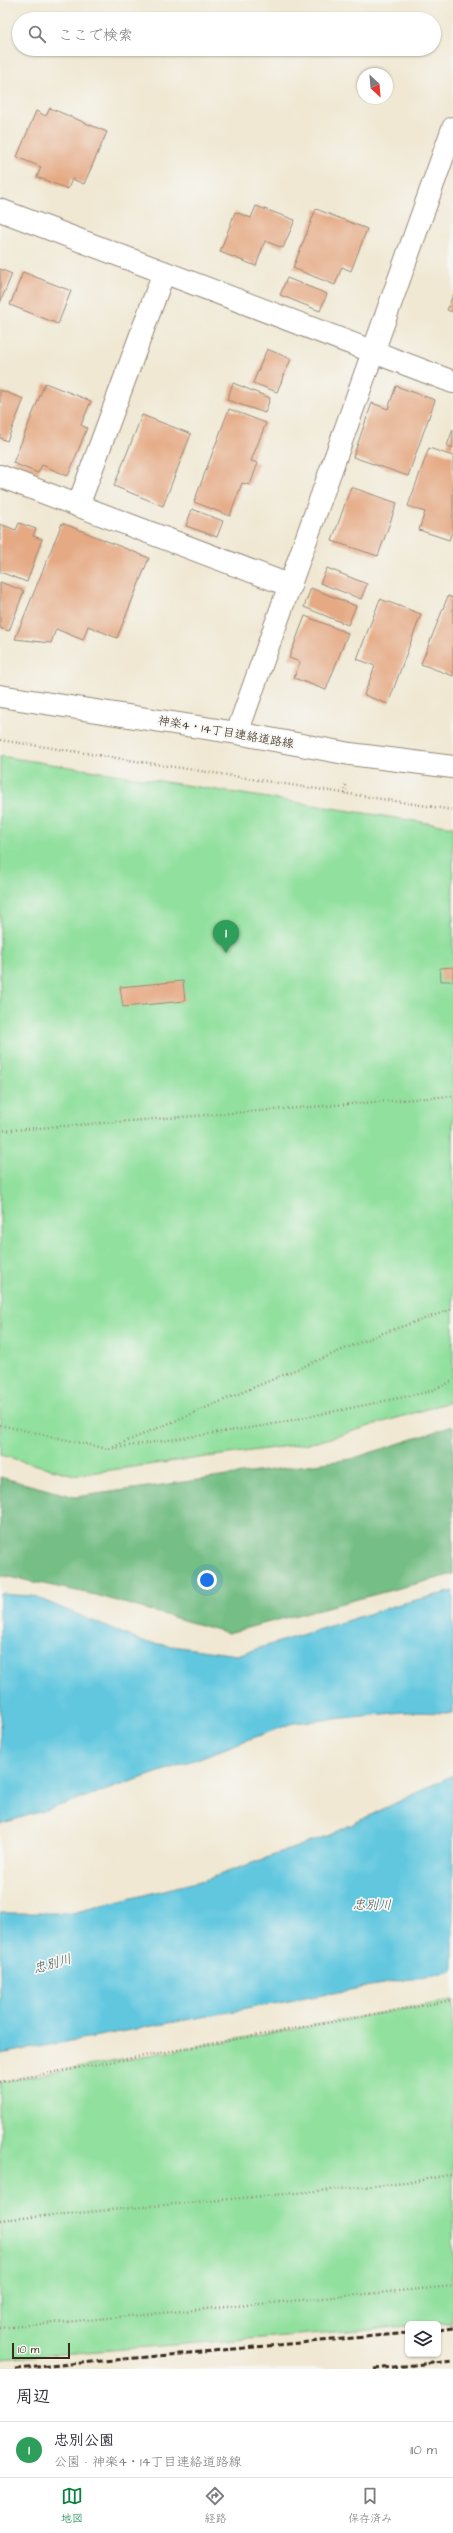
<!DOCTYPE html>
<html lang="ja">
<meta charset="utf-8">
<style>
body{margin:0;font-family:"Architects Daughter","Klee One",sans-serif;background:#f2f2f3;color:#2b2b33}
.controls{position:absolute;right:12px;bottom:12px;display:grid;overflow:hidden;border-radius:6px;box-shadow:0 1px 3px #0004}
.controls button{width:36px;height:36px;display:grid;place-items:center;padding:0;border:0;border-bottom:1px solid #e1e1e2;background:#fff;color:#2b2b33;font:20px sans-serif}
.compass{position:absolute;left:357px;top:68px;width:36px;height:36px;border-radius:50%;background:#fff;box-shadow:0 1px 3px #0004;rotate:154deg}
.scale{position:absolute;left:12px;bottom:10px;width:58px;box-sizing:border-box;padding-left:4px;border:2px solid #3b2a1e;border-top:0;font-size:11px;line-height:14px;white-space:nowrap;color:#3b2a1e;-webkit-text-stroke:3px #f6f6f2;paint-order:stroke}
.you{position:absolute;left:207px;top:1580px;width:14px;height:14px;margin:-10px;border:3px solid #fff;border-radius:50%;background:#1a73e8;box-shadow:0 0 0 6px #1a73e833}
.badge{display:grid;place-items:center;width:26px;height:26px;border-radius:50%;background:#0b8043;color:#fff;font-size:13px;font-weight:700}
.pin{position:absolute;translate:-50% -33px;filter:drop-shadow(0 1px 2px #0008)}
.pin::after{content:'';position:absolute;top:21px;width:14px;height:12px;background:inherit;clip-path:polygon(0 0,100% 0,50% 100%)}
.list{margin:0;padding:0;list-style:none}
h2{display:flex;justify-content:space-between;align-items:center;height:52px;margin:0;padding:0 16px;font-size:17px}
h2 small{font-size:13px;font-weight:400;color:#7c7c81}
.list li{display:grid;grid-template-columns:26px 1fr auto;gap:12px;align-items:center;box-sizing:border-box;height:56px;padding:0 16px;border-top:1px solid #e1e1e2}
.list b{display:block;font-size:15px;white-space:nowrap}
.list p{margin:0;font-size:13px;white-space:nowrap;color:#7c7c81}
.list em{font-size:13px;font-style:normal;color:#7c7c81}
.icon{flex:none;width:22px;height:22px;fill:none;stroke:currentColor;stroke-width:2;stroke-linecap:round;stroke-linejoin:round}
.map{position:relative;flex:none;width:453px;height:2369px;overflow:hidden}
.search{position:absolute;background:#fff;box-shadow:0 1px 3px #0004;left:12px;right:12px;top:12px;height:44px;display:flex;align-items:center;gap:10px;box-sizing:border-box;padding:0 14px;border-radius:22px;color:#7c7c81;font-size:15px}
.sheet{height:108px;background:#fff}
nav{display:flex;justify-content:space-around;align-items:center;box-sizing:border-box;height:56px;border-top:1px solid #e1e1e2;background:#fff;font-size:11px;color:#7c7c81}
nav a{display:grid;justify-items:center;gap:2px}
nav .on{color:#0b8043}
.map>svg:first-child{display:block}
.green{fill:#91e09e;stroke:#66855e}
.forest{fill:#74be85;stroke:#587452}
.water{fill:#61c7df;stroke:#4e787e}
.building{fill:#e5a983}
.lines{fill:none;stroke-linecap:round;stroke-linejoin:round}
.minor-casing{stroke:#968978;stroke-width:24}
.path{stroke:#968978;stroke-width:2.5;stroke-dasharray:1 3;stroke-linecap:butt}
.minor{stroke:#fff;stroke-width:22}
.rail{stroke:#3b2a1e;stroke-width:3;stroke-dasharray:6 3;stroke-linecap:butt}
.labels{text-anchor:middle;stroke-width:3.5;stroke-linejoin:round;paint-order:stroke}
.street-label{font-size:12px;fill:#3b2a1e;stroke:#f6f6f2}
.water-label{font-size:13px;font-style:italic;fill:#465958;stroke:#f6f6f2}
</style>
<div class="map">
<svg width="453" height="2369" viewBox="0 0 453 2369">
<rect width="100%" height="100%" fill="#f6f6f2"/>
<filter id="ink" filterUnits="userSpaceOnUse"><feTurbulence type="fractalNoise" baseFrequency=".025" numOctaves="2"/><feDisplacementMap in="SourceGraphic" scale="8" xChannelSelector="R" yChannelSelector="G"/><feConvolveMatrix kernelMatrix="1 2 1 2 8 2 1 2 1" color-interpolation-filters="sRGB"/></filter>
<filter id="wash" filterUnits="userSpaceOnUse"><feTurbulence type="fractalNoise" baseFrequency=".012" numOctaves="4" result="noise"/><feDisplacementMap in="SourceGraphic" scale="16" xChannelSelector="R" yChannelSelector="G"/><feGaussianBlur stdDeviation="0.9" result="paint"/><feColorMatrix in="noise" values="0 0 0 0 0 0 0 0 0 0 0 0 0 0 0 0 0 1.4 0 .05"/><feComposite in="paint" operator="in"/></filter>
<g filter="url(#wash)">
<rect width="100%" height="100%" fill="#f0e8d3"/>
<path class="green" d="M0,756L453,827V1401L317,1442L74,1475L0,1455Z
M453,2000V2323L408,2324V2326L0,2359V2082Z"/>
<path class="forest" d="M453,1426V1574L228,1633L96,1595L0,1575V1477L75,1497L351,1459Z"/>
<path class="water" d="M453,1591V1713L403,1712L293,1723L183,1764L65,1804L0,1824V1594L33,1596L143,1642L237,1655L400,1604Z
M453,1775V1971L0,2054V1913H72L208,1879L330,1835Z"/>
<g id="blocks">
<path class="building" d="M50,108L107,132L84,184L72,179L68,189L37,177L41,167L17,157L36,111L46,116Z
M256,206L295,220L283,248L265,241L256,266L220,252L235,212L251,218Z
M316,209L367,229L351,271L342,267L335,285L293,268Z
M0,269L12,274L0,303Z
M23,272L71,291L58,324L10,305Z
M287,278L327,294L320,311L280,295Z
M453,295V312L447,310Z
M267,349L291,359L277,392L253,383Z
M45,383L91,401L81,425L87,428L68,476L42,465L38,473L13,463Z
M233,383L270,398L265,413L227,400Z
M396,386L435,400L408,476L353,457L372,403L388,409Z
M0,390L24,399L7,441L0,438Z
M229,409L266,423L251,461L258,463L250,485L242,483L230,516L194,502Z
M142,415L191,434L163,506L114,486Z
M453,429V448L447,446Z
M429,448L453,456V530L449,540L419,530L425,512L408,506Z
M351,487L397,503L378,556L332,541Z
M192,509L223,521L217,537L186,526Z
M19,523L36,529L33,536L42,539L27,582L0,572V524L16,530Z
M62,523L149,558L117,638L88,626L83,640L56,629L51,643L15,639Z
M327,568L367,584L361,599L320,583Z
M0,582L24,591L9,631L0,628Z
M311,588L356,606L348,625L304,607Z
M448,596L453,598V676L421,664Z
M380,599L421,614L388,704L364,695L375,666L357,659Z
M305,616L348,633L326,690L294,678L300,662L289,658Z
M453,967V981H441L440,968Z
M183,981L185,1001L123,1007L120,987Z"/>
</g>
</g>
<g filter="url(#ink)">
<use href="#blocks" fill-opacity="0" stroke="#968978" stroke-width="1"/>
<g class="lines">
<defs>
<path id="minor" d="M0,210L453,382
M0,476L291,586
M78,506L164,272
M0,696L237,733L350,754L453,767
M237,733L453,128"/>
</defs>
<use href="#minor" class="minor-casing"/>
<path class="path" d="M0,740L453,810
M345,794L346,785
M0,1131L453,1096
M0,1425L108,1449L263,1426L428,1392L453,1381
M113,1447L380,1334L453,1309
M0,2082L453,2000
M0,2220L406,2183L453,2174
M0,2328L453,2286"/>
<use href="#minor" class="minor"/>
<path class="rail" d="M438,2330L453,2328
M16,2369L408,2333
M374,2369L453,2361"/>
</g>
</g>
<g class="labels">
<g class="street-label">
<text transform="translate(226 732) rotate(10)" y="4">神楽4・14丁目連絡道路線</text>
</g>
<g class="water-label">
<text x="372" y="1909">忠別川</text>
<text transform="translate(52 1963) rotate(-16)" y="5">忠別川</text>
</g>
</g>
</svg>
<div class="controls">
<button><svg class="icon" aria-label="layers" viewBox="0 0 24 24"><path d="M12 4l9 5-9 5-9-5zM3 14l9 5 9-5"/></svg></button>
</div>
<svg class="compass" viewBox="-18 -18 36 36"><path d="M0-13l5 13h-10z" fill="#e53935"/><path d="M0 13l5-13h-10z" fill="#7c7c81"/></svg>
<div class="scale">10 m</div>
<div class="you"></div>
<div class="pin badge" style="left:226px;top:953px;background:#2e9e5b">1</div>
<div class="search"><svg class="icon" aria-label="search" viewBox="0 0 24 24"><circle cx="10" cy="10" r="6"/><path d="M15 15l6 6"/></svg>ここで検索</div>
</div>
<section class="sheet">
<h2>周辺<small></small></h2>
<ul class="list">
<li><span class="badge" style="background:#2e9e5b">1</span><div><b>忠別公園</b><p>公園 · 神楽4・14丁目連絡道路線</p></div><em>110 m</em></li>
</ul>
</section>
<nav>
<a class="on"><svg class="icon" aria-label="map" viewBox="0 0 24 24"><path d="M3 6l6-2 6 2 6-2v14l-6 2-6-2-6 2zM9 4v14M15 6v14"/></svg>地図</a>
<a><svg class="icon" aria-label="directions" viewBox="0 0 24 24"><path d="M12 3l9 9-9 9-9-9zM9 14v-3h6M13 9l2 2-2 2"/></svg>経路</a>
<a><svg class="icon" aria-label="saved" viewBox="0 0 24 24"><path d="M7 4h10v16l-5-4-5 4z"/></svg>保存済み</a>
</nav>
